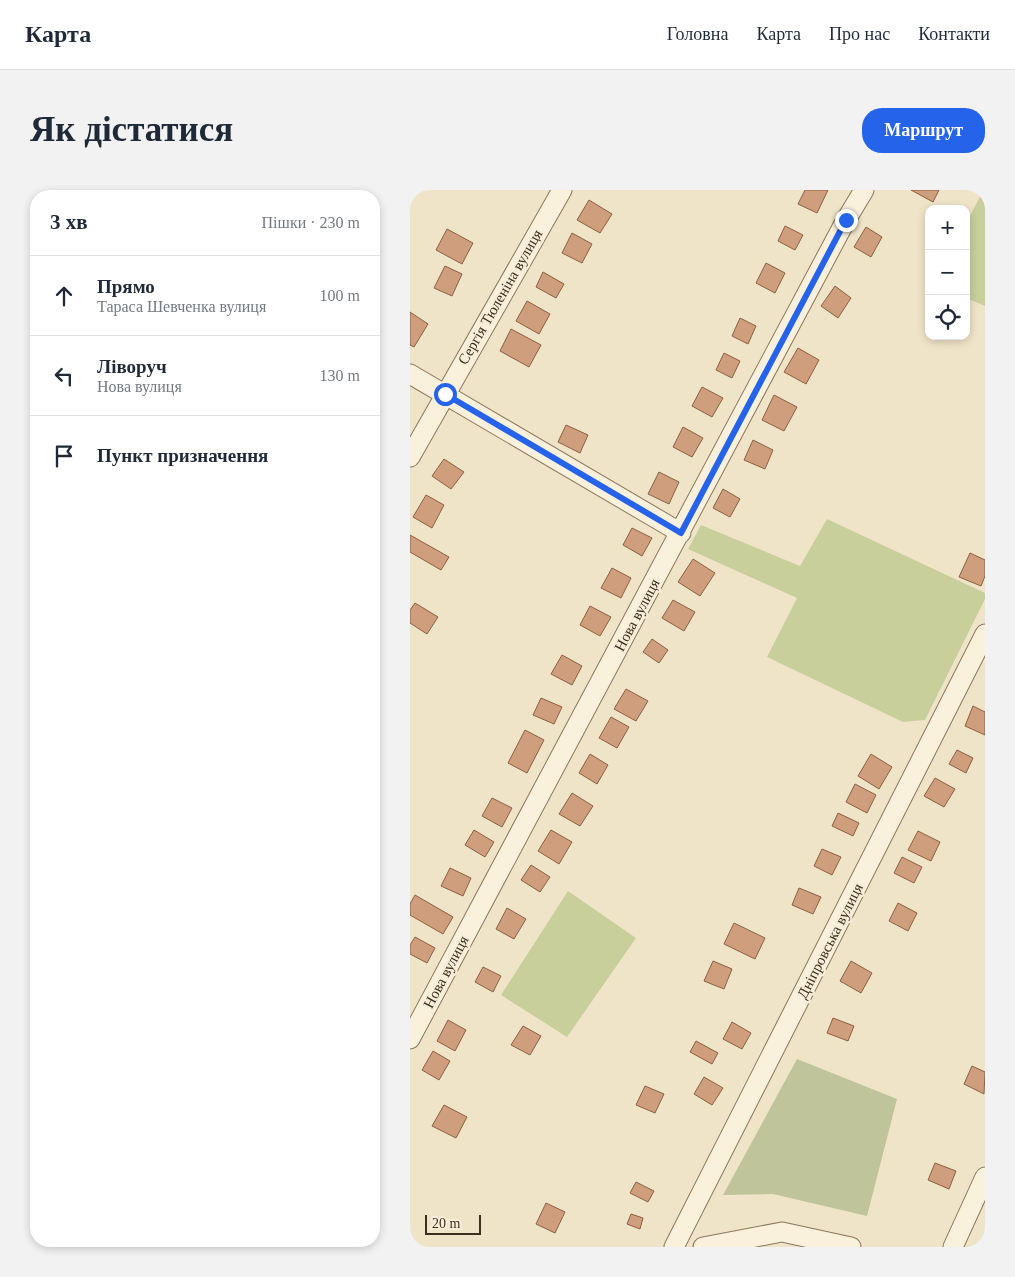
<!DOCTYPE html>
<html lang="uk">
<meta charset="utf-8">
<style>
body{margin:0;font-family:Georgia,serif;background:#f2f2f3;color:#1f2937}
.controls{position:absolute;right:15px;top:15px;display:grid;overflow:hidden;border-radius:10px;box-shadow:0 2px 8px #0003}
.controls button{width:45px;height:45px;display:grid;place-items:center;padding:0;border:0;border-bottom:1px solid #e0e1e3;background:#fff;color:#1f2937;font:25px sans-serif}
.scale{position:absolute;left:15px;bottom:12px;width:56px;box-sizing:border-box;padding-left:5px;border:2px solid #3d2e20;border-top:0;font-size:14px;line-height:18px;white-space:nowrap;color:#3d2e20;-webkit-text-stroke:4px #f7eed8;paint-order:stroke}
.stop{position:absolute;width:15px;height:15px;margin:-11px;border:4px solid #2563eb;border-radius:50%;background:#fff}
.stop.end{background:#2563eb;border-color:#fff;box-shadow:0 1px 5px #0008}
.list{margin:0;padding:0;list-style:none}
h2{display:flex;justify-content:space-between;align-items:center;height:65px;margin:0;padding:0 20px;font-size:21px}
h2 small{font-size:16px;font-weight:400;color:#747a83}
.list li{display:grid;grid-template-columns:32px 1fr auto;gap:15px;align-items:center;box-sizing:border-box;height:80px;padding:0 20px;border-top:1px solid #e0e1e3}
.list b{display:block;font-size:19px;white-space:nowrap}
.list p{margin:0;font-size:16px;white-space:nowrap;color:#747a83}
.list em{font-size:16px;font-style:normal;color:#747a83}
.icon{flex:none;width:28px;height:28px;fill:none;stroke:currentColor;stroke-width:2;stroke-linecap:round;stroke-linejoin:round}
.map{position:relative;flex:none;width:575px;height:1057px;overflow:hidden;border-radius:20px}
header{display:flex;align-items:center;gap:30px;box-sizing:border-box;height:70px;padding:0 25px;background:#fff;border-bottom:1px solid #e0e1e3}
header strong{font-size:24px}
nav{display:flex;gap:28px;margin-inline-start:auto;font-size:18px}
.intro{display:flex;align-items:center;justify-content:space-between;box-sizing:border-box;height:120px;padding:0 30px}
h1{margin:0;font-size:35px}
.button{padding:12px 22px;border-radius:20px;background:#2563eb;color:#fff;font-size:18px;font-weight:700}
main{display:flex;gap:30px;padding:0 30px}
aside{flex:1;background:#fff;border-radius:20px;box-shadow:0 2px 8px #0003}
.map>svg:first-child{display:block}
.green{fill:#c9cf9b}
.cemetery{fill:#bfc49a}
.building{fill:#cf9f7d;stroke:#8d5f41}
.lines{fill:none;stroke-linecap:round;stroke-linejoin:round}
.minor-casing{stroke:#8d765c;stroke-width:21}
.minor{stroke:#faf1dc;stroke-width:19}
.route{stroke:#2563eb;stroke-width:6}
.labels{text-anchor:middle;stroke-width:4.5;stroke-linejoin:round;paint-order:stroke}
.street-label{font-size:15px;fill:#3d2e20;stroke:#f7eed8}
</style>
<header>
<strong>Карта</strong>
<nav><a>Головна</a><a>Карта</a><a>Про нас</a><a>Контакти</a></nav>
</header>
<div class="intro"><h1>Як дістатися</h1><a class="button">Маршрут</a></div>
<main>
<aside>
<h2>3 хв<small>Пішки · 230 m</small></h2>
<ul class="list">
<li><svg class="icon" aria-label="ahead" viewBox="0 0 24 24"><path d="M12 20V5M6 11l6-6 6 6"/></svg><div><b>Прямо</b><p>Тараса Шевченка вулиця</p></div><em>100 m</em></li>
<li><svg class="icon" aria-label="left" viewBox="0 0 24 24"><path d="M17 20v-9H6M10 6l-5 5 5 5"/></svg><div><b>Ліворуч</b><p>Нова вулиця</p></div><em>130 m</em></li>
<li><svg class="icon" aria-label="arrive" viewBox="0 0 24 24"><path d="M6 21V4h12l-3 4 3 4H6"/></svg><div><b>Пункт призначення</b></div></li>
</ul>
</aside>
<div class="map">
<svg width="575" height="1057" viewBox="0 0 575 1057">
<rect width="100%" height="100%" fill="#f0e4c8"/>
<path class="green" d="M572,3L575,5V116L556,108V33Z
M417,329L575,403V409L515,530L493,532L357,467L387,408L278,359L291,335L390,376Z
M158,701L226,748L157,847L91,805Z"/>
<path class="cemetery" d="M387,869L487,909L457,1026L363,1004L313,1005Z"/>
<path class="building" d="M395,0H418L407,23L388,14Z
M501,0H529L523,12Z
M179,10L202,24L190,43L167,30Z
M375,36L393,45L385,60L368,51Z
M456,37L472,47L461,67L444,57Z
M37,39L63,53L52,74L26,60Z
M162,43L182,54L172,73L152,63Z
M356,73L375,83L365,103L346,93Z
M35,76L52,84L42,106L24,98Z
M133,82L154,94L146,108L126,97Z
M425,96L441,108L428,128L411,116Z
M117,111L140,124L129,144L106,131Z
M0,122L18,134L4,157L0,155Z
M330,128L346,136L338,154L322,146Z
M101,139L131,155L119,177L90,161Z
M388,158L409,170L396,194L374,182Z
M314,163L330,171L322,188L306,180Z
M292,197L313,208L302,227L282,216Z
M364,205L387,217L374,241L352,230Z
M156,235L178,245L170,263L148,252Z
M273,237L293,248L282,267L263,257Z
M343,250L363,260L355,279L334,270Z
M34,269L54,282L41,299L22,286Z
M249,282L269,292L259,314L238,304Z
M313,299L330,309L320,327L303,318Z
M16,305L34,315L22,338L3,327Z
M222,338L242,348L232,366L213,355Z
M0,345L39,367L31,380L0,362Z
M560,363L575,370V386L571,396L549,387Z
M283,369L305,383L290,406L268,392Z
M202,378L221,388L211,408L191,398Z
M263,410L285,422L274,441L252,428Z
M5,413L28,427L17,444L0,433V420Z
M180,416L201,427L190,446L170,435Z
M242,449L258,460L249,473L233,462Z
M152,465L172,476L162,495L141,484Z
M216,499L238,511L226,531L204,519Z
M131,508L152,517L144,534L123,525Z
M563,516L575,522V545L555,536Z
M201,527L219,537L207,558L189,548Z
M115,540L134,550L117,583L98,573Z
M547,560L563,568L556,583L539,574Z
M180,564L198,575L187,594L169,583Z
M461,564L482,577L469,599L448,586Z
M525,588L545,599L534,617L514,606Z
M445,594L466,605L457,623L436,612Z
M162,603L183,616L170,636L149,624Z
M82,608L102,618L92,637L72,626Z
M428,623L449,633L443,646L422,636Z
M64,640L84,652L75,667L55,655Z
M141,640L162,652L149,674L128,661Z
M508,641L530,652L521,671L498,660Z
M412,659L431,667L422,685L404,676Z
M492,667L512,677L504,693L484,683Z
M121,675L140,687L130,702L111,690Z
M40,678L61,688L53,706L31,696Z
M389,698L411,707L403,724L382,715Z
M5,705L43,727L33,744L0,725V714Z
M488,713L507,723L498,741L479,731Z
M97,718L116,729L104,749L86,739Z
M324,733L355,748L345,769L314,754Z
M5,747L25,758L17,773L0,764V755Z
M303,771L322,779L314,799L294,791Z
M441,771L462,783L451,803L430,791Z
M73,777L91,786L83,802L65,792Z
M423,828L444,836L438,851L417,843Z
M38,830L56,840L45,861L27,851Z
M322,832L341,843L332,859L313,849Z
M113,836L131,846L120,865L101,855Z
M286,851L308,863L302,874L280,862Z
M23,861L40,871L29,890L12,880Z
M562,876L575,882L574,904L554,894Z
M294,887L313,898L302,915L284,904Z
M235,896L254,904L245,923L226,915Z
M34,915L57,927L46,948L22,936Z
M525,973L546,981L539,999L518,990Z
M226,992L244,1001L238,1012L220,1003Z
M136,1013L155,1022L145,1043L126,1034Z
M221,1024L233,1028L230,1039L217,1034Z"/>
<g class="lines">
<defs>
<path id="minor" d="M0,184L271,343
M0,267L152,0
M0,849L436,30L454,0
M264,1057L575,444
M293,1057L372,1042L441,1057
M543,1057L575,987"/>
</defs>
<use href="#minor" class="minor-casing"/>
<use href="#minor" class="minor"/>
</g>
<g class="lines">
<path class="route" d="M35,204L271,343L436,30"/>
</g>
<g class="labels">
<g class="street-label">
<text transform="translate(90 107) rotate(-60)" y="5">Сергія Тюленіна вулиця</text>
<text transform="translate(227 425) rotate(-62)" y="5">Нова вулиця</text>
<text transform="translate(420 751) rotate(-63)" y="5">Дніпровська вулиця</text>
<text transform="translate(36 782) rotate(-62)" y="5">Нова вулиця</text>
</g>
</g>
</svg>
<div class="controls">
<button>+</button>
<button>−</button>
<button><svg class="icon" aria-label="locate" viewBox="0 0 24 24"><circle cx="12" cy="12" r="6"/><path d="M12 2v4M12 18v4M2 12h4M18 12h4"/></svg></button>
</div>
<div class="scale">20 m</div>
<div class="stop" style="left:35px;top:204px"></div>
<div class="stop end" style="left:436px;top:30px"></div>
</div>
</main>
